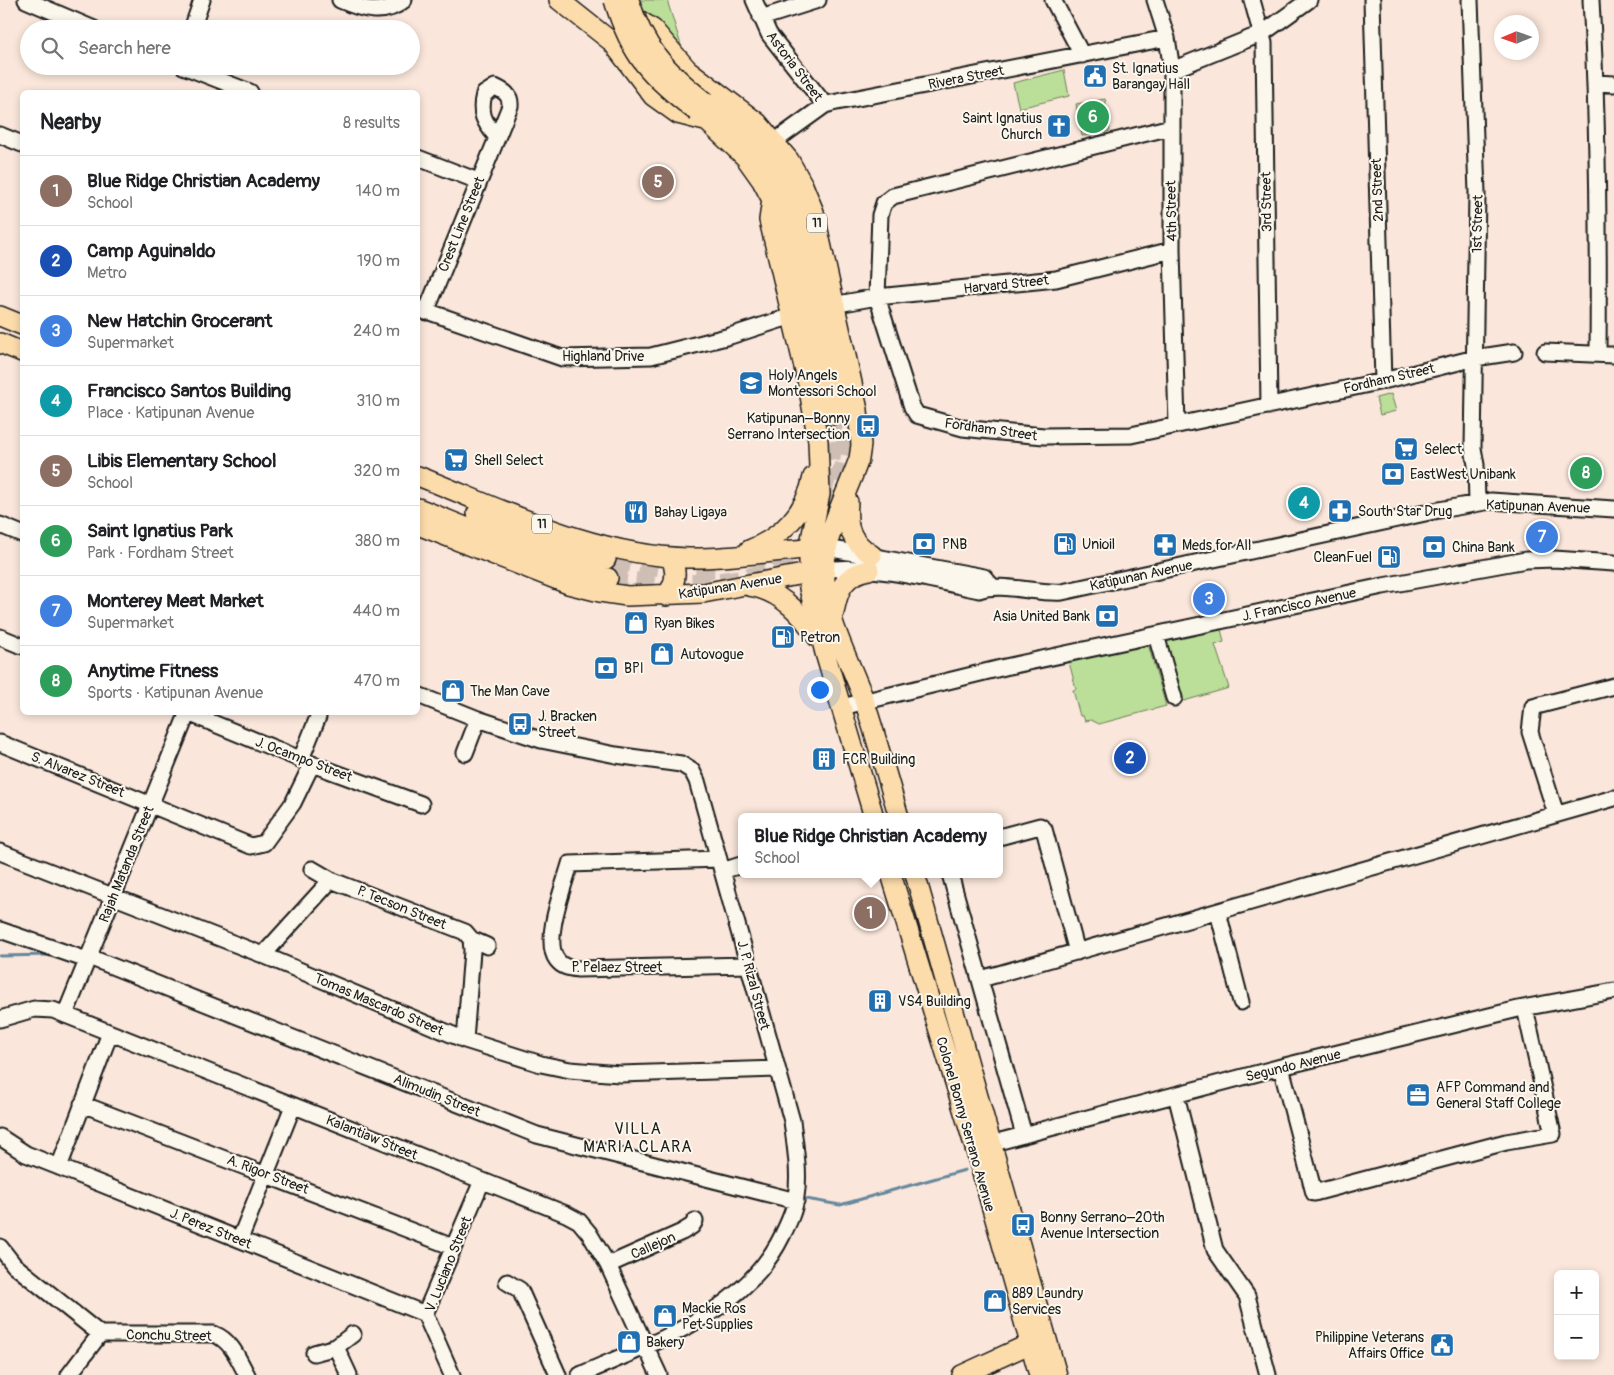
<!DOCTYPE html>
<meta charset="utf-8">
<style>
body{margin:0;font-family:Pangolin,sans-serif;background:#f2f2f2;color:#202124}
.controls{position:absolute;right:15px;bottom:15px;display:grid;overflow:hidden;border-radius:8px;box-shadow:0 2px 8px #0003}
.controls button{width:45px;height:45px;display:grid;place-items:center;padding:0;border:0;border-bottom:1px solid #e0e0e0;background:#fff;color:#202124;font:25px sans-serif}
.compass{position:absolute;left:1494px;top:15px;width:45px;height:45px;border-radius:50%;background:#fff;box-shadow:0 2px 8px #0003;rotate:268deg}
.you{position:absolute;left:819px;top:689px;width:18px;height:18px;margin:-12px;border:4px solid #fff;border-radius:50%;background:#1a73e8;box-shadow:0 0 0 8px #1a73e833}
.badge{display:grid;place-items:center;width:32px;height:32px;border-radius:50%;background:#1f6fb2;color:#fff;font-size:16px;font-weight:700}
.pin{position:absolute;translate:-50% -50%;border:2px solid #fff;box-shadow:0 1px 5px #0006}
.popup{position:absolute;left:738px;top:813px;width:265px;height:65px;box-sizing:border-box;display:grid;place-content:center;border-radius:8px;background:#fff;filter:drop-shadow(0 1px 4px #0005);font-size:16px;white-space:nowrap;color:#757577}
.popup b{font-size:19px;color:#202124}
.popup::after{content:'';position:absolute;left:50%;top:100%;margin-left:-10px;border:10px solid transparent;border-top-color:#fff}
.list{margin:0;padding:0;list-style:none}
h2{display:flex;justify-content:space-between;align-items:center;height:65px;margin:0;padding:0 20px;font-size:21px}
h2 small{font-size:16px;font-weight:400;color:#757577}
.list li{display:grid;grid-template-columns:32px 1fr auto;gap:15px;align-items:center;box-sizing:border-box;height:70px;padding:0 20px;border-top:1px solid #e0e0e0}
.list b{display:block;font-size:19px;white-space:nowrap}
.list p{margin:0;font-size:16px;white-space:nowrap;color:#757577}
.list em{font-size:16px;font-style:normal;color:#757577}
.icon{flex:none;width:28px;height:28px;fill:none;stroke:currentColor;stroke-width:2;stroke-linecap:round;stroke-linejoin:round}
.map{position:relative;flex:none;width:1614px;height:1375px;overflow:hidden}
.search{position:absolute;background:#fff;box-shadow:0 2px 8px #0003;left:20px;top:20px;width:400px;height:55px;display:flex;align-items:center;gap:12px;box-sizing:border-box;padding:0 18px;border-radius:28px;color:#757577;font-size:19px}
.panel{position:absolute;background:#fff;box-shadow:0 2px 8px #0003;left:20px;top:90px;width:400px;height:625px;border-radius:8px}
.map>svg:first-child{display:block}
.green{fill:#bbde99;stroke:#6c7d5a}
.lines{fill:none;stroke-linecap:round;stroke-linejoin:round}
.stream{stroke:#65879e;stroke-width:3}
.major-tunnel{stroke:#cebeb4;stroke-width:19;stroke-dasharray:19 9;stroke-linecap:butt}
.minor-casing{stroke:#1c1c1c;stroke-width:19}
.major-casing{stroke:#1c1c1c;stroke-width:22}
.minor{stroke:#fbf7ec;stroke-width:15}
.major{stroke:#fddcac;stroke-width:19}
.major-bridge-casing{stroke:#1c1c1c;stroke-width:22;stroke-linecap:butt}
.major-bridge{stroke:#fddcac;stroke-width:19}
.labels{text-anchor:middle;stroke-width:4;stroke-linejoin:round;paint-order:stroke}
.shield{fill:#fbf7ec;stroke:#5f5e5a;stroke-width:1}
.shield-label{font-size:12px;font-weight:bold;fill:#1c1c1c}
.street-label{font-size:14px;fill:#1c1c1c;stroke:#fbf7ec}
.poi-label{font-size:14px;fill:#1c1c1c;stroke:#fbf7ec;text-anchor:start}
.quarter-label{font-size:16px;letter-spacing:1px;fill:#1c1c1c;stroke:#fbf7ec}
</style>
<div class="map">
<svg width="1614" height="1375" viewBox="0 0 1614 1375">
<rect width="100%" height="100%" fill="#fae6da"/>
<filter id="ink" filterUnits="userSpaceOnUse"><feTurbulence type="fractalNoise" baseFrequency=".02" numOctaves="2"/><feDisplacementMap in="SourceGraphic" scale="10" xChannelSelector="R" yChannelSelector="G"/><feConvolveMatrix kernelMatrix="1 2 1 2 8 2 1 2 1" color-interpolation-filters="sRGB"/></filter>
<g filter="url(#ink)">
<path class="green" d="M624,0H667L685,58L654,19Z
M1064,70L1069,96L1019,108L1013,83Z
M1105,99L1110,131L1082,136L1076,104Z
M1391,394L1396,411L1380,415L1376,398Z
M1208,629L1209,632L1221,629L1224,642L1215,645L1229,688L1184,701L1166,640Z
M1148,644L1166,706L1099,724L1091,720L1085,721L1083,716H1080L1073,690L1076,689L1069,662Z"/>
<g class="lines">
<path class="stream" d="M0,956L51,955
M806,1199L840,1205L965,1170"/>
<path class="major-tunnel" d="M824,487C832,461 835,441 831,415
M612,560L668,569H718
M608,578C655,587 751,588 791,561C813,546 827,514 835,490C846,460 851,445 844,413"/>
<defs>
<path id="minor" d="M26,0L94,29
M340,0C361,9 384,17 404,0
M754,0L769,34L825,105
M1053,0L1082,55
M1155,0L1167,38L1172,70V250L1177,425
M1252,0L1264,43L1269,406
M1372,0L1383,381
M1470,0L1477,193L1473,448L1476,465L1477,503
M1591,0C1598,118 1599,235 1598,354
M761,18L818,0
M192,29L202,0
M183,66L250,92
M1172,70L1263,33L1309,0
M1596,83L1614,84
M1171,127L893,196L884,203L880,215L877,297L912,407L917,415L963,428L1000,432L1044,436L1131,435L1383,381L1475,358L1514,352
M0,135L22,144
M775,141L825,105L832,103L1167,38
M418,158L478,181
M838,304L877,297L1056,279L1172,250
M418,308L562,358L651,356L730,336L792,316
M426,312L510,106C511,95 504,91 495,87L484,94C479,113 484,122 496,136
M1545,352L1614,355
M0,525L22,534
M827,548L984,577L992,586
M825,570C866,563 937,581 979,590C1001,582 1036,594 1062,592L1439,510L1491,501L1614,509
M1156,635L1174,698
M0,637L22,646
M418,695L478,719L541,740L616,755L681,764L692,771L697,781L792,1121C795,1146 800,1173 796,1197C795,1210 788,1224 782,1236C744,1314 653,1342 580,1375
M842,707L1005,667L1383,586L1526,560L1554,559L1614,563
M186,712L312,764L421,804
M0,743L251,846L264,843L293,803L312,764
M465,753L478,719
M301,759L318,717
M1556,814L1530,732L1533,707L1614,686
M999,837L1040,826L1044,829L1077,952
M0,852L263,955L465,1040L541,1064L570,1070L620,1074L776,1069
M719,859L570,864C564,886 542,941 557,960C562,967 569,968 578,969L748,965
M312,869L331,880L465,932L471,939L472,951L465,1040
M722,871L741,865
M950,874L1024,1135
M1218,912L1241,1002
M0,930L87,960
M471,939L487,946
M263,955L331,880
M89,957L537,1135L796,1201
M981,979L1614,798
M65,1015L188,712
M0,1019L34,1009L53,1010L566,1214L579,1221L589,1233L608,1265L659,1375
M1281,1067L1314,1193L1506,1142L1553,1134L1525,1008
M1176,1095L1215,1250L1247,1296L1268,1375
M82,1104L453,1247
M0,1137L26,1154L59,1167L425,1314
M982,1146L1281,1067L1518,1009L1614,991
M59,1167L110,1033
M240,1239L293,1106
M0,1247L14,1265L100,1334
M608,1265L682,1232L692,1226L695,1221
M507,1282L520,1290L558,1375
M336,1347L349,1375
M314,1353L336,1347L353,1334
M69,1375L100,1334H214C232,1341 238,1359 247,1375
M452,1375L425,1314L482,1181"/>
<path id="major" d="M559,0L612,42L653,96L678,114L709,122
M628,13L653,29L687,69L758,123L789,160L803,185L814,212L858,410L861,445L859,459C847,493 828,527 825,563C821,611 847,654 863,697C876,736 887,777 899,817
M705,102C754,139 779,159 800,219L844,413
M697,112L745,157L762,181L779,213L831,415
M772,199L769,220L808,384L818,441L820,494L809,549V588L825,653L874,817
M0,316L22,325
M0,343L22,352
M418,476C504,510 594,556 689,558C733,559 777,550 821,548
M848,502C846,527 850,541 872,555
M418,508L565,567L608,578
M477,513L567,549L606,559
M418,525L568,584L600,592L627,596L703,593L819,571
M749,550C782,537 806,512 813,477
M749,586C779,590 801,613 817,637
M666,596C676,584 678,571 670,557
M834,613C838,589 844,575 869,570
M891,874L975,1148L1039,1375
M915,874L1057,1375
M962,1375L1040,1339"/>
</defs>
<use href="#minor" class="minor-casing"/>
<use href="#major" class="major-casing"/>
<use href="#minor" class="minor"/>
<use href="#major" class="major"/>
<defs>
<path id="major-bridge" d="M614,0C631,57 651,77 697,112
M629,0C644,48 666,71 705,102"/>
</defs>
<use href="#major-bridge" class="major-bridge-casing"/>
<use href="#major-bridge" class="major-bridge"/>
</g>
</g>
<defs>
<symbol id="civic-square" viewBox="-11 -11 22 22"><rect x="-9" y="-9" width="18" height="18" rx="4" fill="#1f6fb2" stroke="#fbf7ec"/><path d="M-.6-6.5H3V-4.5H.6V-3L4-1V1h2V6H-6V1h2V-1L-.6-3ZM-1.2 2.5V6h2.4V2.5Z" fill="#fff"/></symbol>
<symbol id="church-square" viewBox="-11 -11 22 22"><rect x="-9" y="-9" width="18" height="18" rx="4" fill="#1f6fb2" stroke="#fbf7ec"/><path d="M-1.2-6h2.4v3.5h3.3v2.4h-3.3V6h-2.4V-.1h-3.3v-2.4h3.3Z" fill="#fff"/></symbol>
<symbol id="school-square" viewBox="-11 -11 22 22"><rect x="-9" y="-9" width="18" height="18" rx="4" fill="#1f6fb2" stroke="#fbf7ec"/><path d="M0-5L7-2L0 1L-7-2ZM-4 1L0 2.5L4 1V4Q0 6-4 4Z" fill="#fff"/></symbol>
<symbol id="bus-square" viewBox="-11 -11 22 22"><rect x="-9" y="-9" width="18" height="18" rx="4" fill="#1f6fb2" stroke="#fbf7ec"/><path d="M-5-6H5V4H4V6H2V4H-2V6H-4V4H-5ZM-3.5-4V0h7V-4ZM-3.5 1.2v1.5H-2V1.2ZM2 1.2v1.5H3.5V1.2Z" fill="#fff"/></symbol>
<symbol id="supermarket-square" viewBox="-11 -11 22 22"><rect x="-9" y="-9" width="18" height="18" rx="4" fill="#1f6fb2" stroke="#fbf7ec"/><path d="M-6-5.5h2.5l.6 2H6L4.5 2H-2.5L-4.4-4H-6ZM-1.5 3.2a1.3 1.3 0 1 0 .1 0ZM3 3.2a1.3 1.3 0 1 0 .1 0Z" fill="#fff"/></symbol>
<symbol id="bank-square" viewBox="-11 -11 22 22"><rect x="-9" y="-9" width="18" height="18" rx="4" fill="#1f6fb2" stroke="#fbf7ec"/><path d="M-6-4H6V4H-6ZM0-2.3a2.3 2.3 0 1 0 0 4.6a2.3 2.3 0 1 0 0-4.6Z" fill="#fff"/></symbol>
<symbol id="pharmacy-square" viewBox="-11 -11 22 22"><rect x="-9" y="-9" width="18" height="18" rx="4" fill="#1f6fb2" stroke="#fbf7ec"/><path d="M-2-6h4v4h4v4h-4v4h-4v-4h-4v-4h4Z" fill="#fff"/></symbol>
<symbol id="restaurant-square" viewBox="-11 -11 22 22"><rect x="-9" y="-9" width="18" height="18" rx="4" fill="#1f6fb2" stroke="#fbf7ec"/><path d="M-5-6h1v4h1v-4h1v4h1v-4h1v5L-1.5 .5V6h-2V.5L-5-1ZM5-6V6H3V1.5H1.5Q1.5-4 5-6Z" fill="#fff"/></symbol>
<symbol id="fuel-square" viewBox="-11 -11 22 22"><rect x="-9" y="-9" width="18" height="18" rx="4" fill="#1f6fb2" stroke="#fbf7ec"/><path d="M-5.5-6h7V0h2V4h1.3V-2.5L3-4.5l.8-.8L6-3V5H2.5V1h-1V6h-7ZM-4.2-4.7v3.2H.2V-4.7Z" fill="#fff"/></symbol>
<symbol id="shop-square" viewBox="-11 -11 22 22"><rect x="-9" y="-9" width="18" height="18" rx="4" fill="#1f6fb2" stroke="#fbf7ec"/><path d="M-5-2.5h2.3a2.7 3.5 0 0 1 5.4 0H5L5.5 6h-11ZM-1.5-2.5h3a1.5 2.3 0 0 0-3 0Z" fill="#fff"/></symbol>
<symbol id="building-square" viewBox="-11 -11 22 22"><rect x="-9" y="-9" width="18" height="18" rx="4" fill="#1f6fb2" stroke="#fbf7ec"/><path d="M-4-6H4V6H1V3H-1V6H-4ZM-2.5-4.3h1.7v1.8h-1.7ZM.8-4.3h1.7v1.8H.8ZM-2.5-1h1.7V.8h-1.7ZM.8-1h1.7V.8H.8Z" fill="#fff"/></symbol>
<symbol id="office-square" viewBox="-11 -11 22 22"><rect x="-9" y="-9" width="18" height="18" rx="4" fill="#1f6fb2" stroke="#fbf7ec"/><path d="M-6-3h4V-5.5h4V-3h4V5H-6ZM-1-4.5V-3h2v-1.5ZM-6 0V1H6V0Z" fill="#fff"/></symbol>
</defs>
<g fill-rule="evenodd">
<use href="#civic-square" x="1081" y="62" width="28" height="28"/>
<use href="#church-square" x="1045" y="112" width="28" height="28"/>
<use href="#school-square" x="737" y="369" width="28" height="28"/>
<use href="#bus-square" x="854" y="412" width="28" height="28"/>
<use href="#supermarket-square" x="1392" y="435" width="28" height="28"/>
<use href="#supermarket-square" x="442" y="446" width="28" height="28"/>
<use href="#bank-square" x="1379" y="460" width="28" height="28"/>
<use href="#pharmacy-square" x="1326" y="497" width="28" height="28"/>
<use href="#restaurant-square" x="622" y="498" width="28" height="28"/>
<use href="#bank-square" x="910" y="530" width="28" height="28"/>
<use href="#fuel-square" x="1051" y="530" width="28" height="28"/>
<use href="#pharmacy-square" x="1151" y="531" width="28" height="28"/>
<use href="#bank-square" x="1420" y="533" width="28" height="28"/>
<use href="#fuel-square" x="1375" y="543" width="28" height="28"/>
<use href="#bank-square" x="1093" y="602" width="28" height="28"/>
<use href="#shop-square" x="622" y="609" width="28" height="28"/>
<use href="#fuel-square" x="769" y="623" width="28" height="28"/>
<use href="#shop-square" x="648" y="640" width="28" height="28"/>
<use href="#bank-square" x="592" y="654" width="28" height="28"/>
<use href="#shop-square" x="439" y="677" width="28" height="28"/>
<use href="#bus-square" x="506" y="710" width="28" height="28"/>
<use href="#building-square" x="810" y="745" width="28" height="28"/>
<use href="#building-square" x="866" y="987" width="28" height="28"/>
<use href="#office-square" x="1404" y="1081" width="28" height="28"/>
<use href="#bus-square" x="1009" y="1211" width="28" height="28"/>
<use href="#shop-square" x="981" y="1287" width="28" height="28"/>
<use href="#shop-square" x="651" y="1302" width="28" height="28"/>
<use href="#shop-square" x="615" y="1328" width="28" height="28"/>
<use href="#civic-square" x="1428" y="1331" width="28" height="28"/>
</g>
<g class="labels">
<g class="shield">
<rect x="807" y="213.5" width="20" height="19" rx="4"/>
<rect x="532" y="514.5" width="20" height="19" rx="4"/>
</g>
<g class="shield-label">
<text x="817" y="227">11</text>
<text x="542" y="528">11</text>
</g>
<g class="street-label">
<text transform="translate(795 66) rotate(53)" y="5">Astoria Street</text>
<text transform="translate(966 77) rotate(-11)" y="5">Rivera Street</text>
<text transform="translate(1377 190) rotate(-92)" y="5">2nd Street</text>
<text transform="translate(1266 202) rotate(-91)" y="5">3rd Street</text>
<text transform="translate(1171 211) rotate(-91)" y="5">4th Street</text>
<text transform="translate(461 224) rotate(-68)" y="5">Crest Line Street</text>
<text transform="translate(1477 224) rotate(-89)" y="5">1st Street</text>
<text transform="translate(1006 284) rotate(-6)" y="5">Harvard Street</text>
<text x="603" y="361">Highland Drive</text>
<text transform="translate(1389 378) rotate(-13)" y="5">Fordham Street</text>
<text transform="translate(991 429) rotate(8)" y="5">Fordham Street</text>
<text transform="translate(1538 506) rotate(2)" y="5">Katipunan Avenue</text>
<text transform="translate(1141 575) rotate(-12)" y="5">Katipunan Avenue</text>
<text transform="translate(730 586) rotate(-9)" y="5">Katipunan Avenue</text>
<text transform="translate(1299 604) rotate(-12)" y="5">J. Francisco Avenue</text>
<text transform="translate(304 759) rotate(21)" y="5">J. Ocampo Street</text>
<text transform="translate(78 774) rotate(22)" y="5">S. Alvarez Street</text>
<text transform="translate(126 864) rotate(-68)" y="5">Rajah Matanda Street</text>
<text transform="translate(402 907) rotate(22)" y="5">P. Tecson Street</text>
<text x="617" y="972">P. Pelaez Street</text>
<text transform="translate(754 985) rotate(75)" y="5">J. P. Rizal Street</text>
<text transform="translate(379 1004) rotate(23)" y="5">Tomas Mascardo Street</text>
<text transform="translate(1293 1065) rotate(-14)" y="5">Segundo Avenue</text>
<text transform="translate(437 1095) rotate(22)" y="5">Alimudin Street</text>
<text transform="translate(966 1124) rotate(74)" y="5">Colonel Bonny Serrano Avenue</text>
<text transform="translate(372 1137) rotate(22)" y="5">Kalantiaw Street</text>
<text transform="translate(268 1174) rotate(21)" y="5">A. Rigor Street</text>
<text transform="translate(211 1228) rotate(22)" y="5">J. Perez Street</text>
<text transform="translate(653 1245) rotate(-24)" y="5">Callejon</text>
<text transform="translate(448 1264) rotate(-68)" y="5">V. Luciano Street</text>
<text transform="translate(169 1335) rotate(1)" y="5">Conchu Street</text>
</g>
<g class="poi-label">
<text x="1112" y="73">St. Ignatius<tspan x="1112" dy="16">Barangay Hall</tspan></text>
<text x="1042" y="123" text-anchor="end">Saint Ignatius<tspan x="1042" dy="16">Church</tspan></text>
<text x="768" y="380">Holy Angels<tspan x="768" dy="16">Montessori School</tspan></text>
<text x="850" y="423" text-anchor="end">Katipunan–Bonny<tspan x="850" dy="16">Serrano Intersection</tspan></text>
<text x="1424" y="454">Select</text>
<text x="474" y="465">Shell Select</text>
<text x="1410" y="479">EastWest Unibank</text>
<text x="1358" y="516">South Star Drug</text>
<text x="654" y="517">Bahay Ligaya</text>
<text x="942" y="549">PNB</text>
<text x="1082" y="549">Unioil</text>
<text x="1182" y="550">Meds for All</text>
<text x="1452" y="552">China Bank</text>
<text x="1372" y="562" text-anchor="end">CleanFuel</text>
<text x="1090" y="621" text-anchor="end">Asia United Bank</text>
<text x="654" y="628">Ryan Bikes</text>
<text x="800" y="642">Petron</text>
<text x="680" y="659">Autovogue</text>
<text x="624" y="673">BPI</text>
<text x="470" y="696">The Man Cave</text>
<text x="538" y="721">J. Bracken<tspan x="538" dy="16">Street</tspan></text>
<text x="842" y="764">FCR Building</text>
<text x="898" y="1006">VS4 Building</text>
<text x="1436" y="1092">AFP Command and<tspan x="1436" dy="16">General Staff College</tspan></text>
<text x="1040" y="1222">Bonny Serrano–20th<tspan x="1040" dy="16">Avenue Intersection</tspan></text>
<text x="1012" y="1298">889 Laundry<tspan x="1012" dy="16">Services</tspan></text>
<text x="682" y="1313">Mackie Ros<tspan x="682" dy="16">Pet Supplies</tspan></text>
<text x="1424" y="1342" text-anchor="end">Philippine Veterans<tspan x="1424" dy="16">Affairs Office</tspan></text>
<text x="646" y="1347">Bakery</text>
</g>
<g class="quarter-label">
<text x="638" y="1134">VILLA<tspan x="638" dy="18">MARIA CLARA</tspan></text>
</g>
</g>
</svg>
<div class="controls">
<button>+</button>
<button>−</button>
</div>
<svg class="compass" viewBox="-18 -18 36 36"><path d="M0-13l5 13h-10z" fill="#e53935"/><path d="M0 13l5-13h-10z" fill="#757577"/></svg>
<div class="you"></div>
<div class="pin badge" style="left:870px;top:913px;background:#8d6e63">1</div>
<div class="popup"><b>Blue Ridge Christian Academy</b>School</div>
<div class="pin badge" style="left:1130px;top:758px;background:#1a4fb4">2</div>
<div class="pin badge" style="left:1209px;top:599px;background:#3f7fe0">3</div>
<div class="pin badge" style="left:1304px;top:503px;background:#0f9aa8">4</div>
<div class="pin badge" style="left:658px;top:182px;background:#8d6e63">5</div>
<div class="pin badge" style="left:1093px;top:117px;background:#2e9e5b">6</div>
<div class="pin badge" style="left:1542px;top:537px;background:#3f7fe0">7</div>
<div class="pin badge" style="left:1586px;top:473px;background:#2e9e5b">8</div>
<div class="search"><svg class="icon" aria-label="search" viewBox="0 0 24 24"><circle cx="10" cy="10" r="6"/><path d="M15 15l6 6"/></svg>Search here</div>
<section class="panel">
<h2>Nearby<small>8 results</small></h2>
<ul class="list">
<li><span class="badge" style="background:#8d6e63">1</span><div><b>Blue Ridge Christian Academy</b><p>School</p></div><em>140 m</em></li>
<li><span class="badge" style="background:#1a4fb4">2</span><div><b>Camp Aguinaldo</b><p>Metro</p></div><em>190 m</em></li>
<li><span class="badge" style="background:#3f7fe0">3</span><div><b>New Hatchin Grocerant</b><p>Supermarket</p></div><em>240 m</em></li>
<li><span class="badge" style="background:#0f9aa8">4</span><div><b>Francisco Santos Building</b><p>Place · Katipunan Avenue</p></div><em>310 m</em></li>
<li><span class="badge" style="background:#8d6e63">5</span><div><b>Libis Elementary School</b><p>School</p></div><em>320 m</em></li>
<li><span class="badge" style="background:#2e9e5b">6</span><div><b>Saint Ignatius Park</b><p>Park · Fordham Street</p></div><em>380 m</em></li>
<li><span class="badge" style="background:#3f7fe0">7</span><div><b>Monterey Meat Market</b><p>Supermarket</p></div><em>440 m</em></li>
<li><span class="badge" style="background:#2e9e5b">8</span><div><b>Anytime Fitness</b><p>Sports · Katipunan Avenue</p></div><em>470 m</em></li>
</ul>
</section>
</div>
